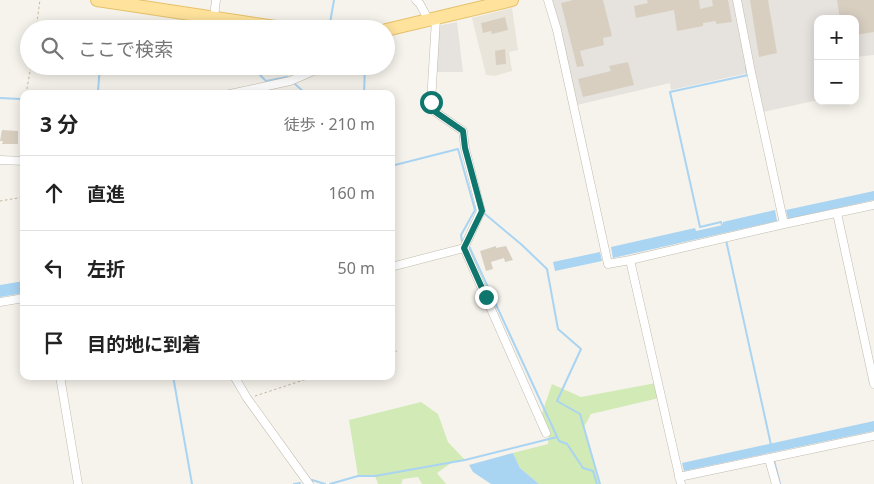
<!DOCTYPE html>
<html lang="ja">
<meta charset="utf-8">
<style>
body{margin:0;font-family:"Noto Sans","Noto Sans JP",sans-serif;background:#f2f2f2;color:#222}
.controls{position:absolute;right:15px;top:15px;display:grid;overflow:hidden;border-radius:10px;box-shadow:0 2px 12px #0003}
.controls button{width:45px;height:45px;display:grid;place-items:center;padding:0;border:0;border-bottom:1px solid #e0e0e0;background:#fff;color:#222;font:25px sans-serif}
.stop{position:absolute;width:15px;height:15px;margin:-11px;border:4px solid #0f766e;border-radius:50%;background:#fff}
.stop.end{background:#0f766e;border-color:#fff;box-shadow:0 1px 5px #0008}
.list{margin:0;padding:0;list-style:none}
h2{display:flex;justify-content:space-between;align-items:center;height:65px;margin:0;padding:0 20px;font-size:21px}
h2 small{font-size:16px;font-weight:400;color:#767676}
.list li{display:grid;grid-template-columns:32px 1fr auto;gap:15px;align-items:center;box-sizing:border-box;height:75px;padding:0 20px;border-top:1px solid #e0e0e0}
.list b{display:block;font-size:19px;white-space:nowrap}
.list em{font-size:16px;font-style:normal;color:#767676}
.icon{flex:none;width:28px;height:28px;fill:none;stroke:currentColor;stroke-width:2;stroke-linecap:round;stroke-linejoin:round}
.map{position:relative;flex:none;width:874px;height:484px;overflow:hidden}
.search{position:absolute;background:#fff;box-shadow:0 2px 12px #0003;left:20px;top:20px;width:375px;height:55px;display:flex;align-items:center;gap:12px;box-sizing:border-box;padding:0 18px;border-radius:28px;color:#767676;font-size:19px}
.panel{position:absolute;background:#fff;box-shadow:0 2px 12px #0003;left:20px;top:90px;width:375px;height:290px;border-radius:10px}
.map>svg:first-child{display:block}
.residential{fill:#eae5da}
.industrial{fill:#e6e2dd}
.green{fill:#d2eab5}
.water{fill:#a9d4f2}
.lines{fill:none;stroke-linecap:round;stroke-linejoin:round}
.stream{stroke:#a9d4f2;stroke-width:2}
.building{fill:#d8cfc1}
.minor-casing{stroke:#c2bbae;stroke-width:9}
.primary-casing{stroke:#e6c16a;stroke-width:14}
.path{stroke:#c4b79f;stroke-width:1;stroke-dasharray:2.5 2.5;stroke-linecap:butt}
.minor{stroke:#fff;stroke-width:8}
.primary{stroke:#ffe39c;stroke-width:12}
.route{stroke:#0f766e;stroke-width:6}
</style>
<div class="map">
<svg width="874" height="484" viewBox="0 0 874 484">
<rect width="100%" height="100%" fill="#f6f3ec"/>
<path class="residential" d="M512,8L518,50L509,52L512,71L495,76L486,75L472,18Z"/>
<path class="industrial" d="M551,0H874V55L855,57V19H818V100L758,113L748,73L671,90L670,83L577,105Z
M457,22L463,72H436L437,26Z"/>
<path class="green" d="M656,383L659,398L591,414L584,427L600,484H539L520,468L513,453L548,444L549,431L542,413L552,384L581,397Z
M421,402L438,414L448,442L465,460L451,463L437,473L446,484H422L418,477L403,479L401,484H378L375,476H358L349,420Z"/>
<path class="water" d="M874,191V200L788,219L786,210Z
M775,210L777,221L613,258L611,247L695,228L696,231L723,225V222Z
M600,252L602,261L555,271L553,262Z
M24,281V293L0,297V285Z
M874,421V431L684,471L682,463Z
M513,453L520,468L539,484H491L473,472L469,465Z"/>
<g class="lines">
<path class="stream" d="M330,23L334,0
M251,66L266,81L287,77
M295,84L306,94
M77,94L98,91L100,66
M364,94L365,66
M0,98L20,99
M391,166L458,149L475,210L461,235L462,241L465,243
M485,214L522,245L547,269L558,329L581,349L557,401L580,414L600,484
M722,225L721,222L700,227L670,92L748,75L746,68
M726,240L771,445
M469,246L559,441L567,444L583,468L593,471L597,484
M173,376L192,484
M774,460L780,484
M312,480L325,484
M294,484L300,483
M330,484L358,476H375L465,460L557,437"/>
</g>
<path class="building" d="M573,0H603L612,36L603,38L604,45L580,51L584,66L577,67L561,3Z
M647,0H699L700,9L713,6L712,0H728L732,22L716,24V21L703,23V26L677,31L674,10L636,18L634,6L648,3Z
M750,0H768L777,53L759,57Z
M837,0H874V32L855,35V19H840Z
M505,17L508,30L492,34L491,31L483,33L481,23Z
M505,49L506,64L496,65L495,51Z
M628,62L634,85L583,97L578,79L611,71L609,66Z
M2,130L18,131V144H2L3,141H0Z
M496,246V248L506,246L513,260L505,262L504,258L491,262L493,269L486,271L480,251Z"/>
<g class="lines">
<defs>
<path id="minor" d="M416,0L420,4L429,21
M548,0L557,30L608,264L630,260L784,224L874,205
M737,0L751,72L784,224
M214,17L216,0
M436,19L431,102L434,111L463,131L465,148L481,211L464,248L546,433
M230,94L290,81L325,66
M0,160L24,161
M837,213L874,384
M630,260L681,484
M391,267L464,248
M0,302L24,298
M60,376L78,484
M234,376L247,398L309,484
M769,459L776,484
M679,477L874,436"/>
<path id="primary" d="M97,0L289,29
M386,30L512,0"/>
</defs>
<use href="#minor" class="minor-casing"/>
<use href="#primary" class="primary-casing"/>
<path class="path" d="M36,29L40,0
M26,94L31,66
M0,201L24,197
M391,353L397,351
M255,396L316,376"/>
<use href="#minor" class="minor"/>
<use href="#primary" class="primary"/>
</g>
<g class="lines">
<path class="route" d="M431,102L434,111L463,131L465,148L482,211L464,248L486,297"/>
</g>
</svg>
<div class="controls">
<button>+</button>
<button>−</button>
</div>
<div class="stop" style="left:431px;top:102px"></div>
<div class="stop end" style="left:486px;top:297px"></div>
<div class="search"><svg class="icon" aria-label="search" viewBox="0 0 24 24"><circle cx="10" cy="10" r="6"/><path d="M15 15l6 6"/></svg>ここで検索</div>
<section class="panel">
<h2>3 分<small>徒歩 · 210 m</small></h2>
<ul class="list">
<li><svg class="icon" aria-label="ahead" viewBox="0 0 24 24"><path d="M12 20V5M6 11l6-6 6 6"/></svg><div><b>直進</b></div><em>160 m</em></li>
<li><svg class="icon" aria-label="left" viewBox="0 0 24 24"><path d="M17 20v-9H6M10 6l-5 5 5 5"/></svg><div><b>左折</b></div><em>50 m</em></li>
<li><svg class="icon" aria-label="arrive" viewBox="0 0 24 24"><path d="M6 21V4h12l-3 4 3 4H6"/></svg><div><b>目的地に到着</b></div></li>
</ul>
</section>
</div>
